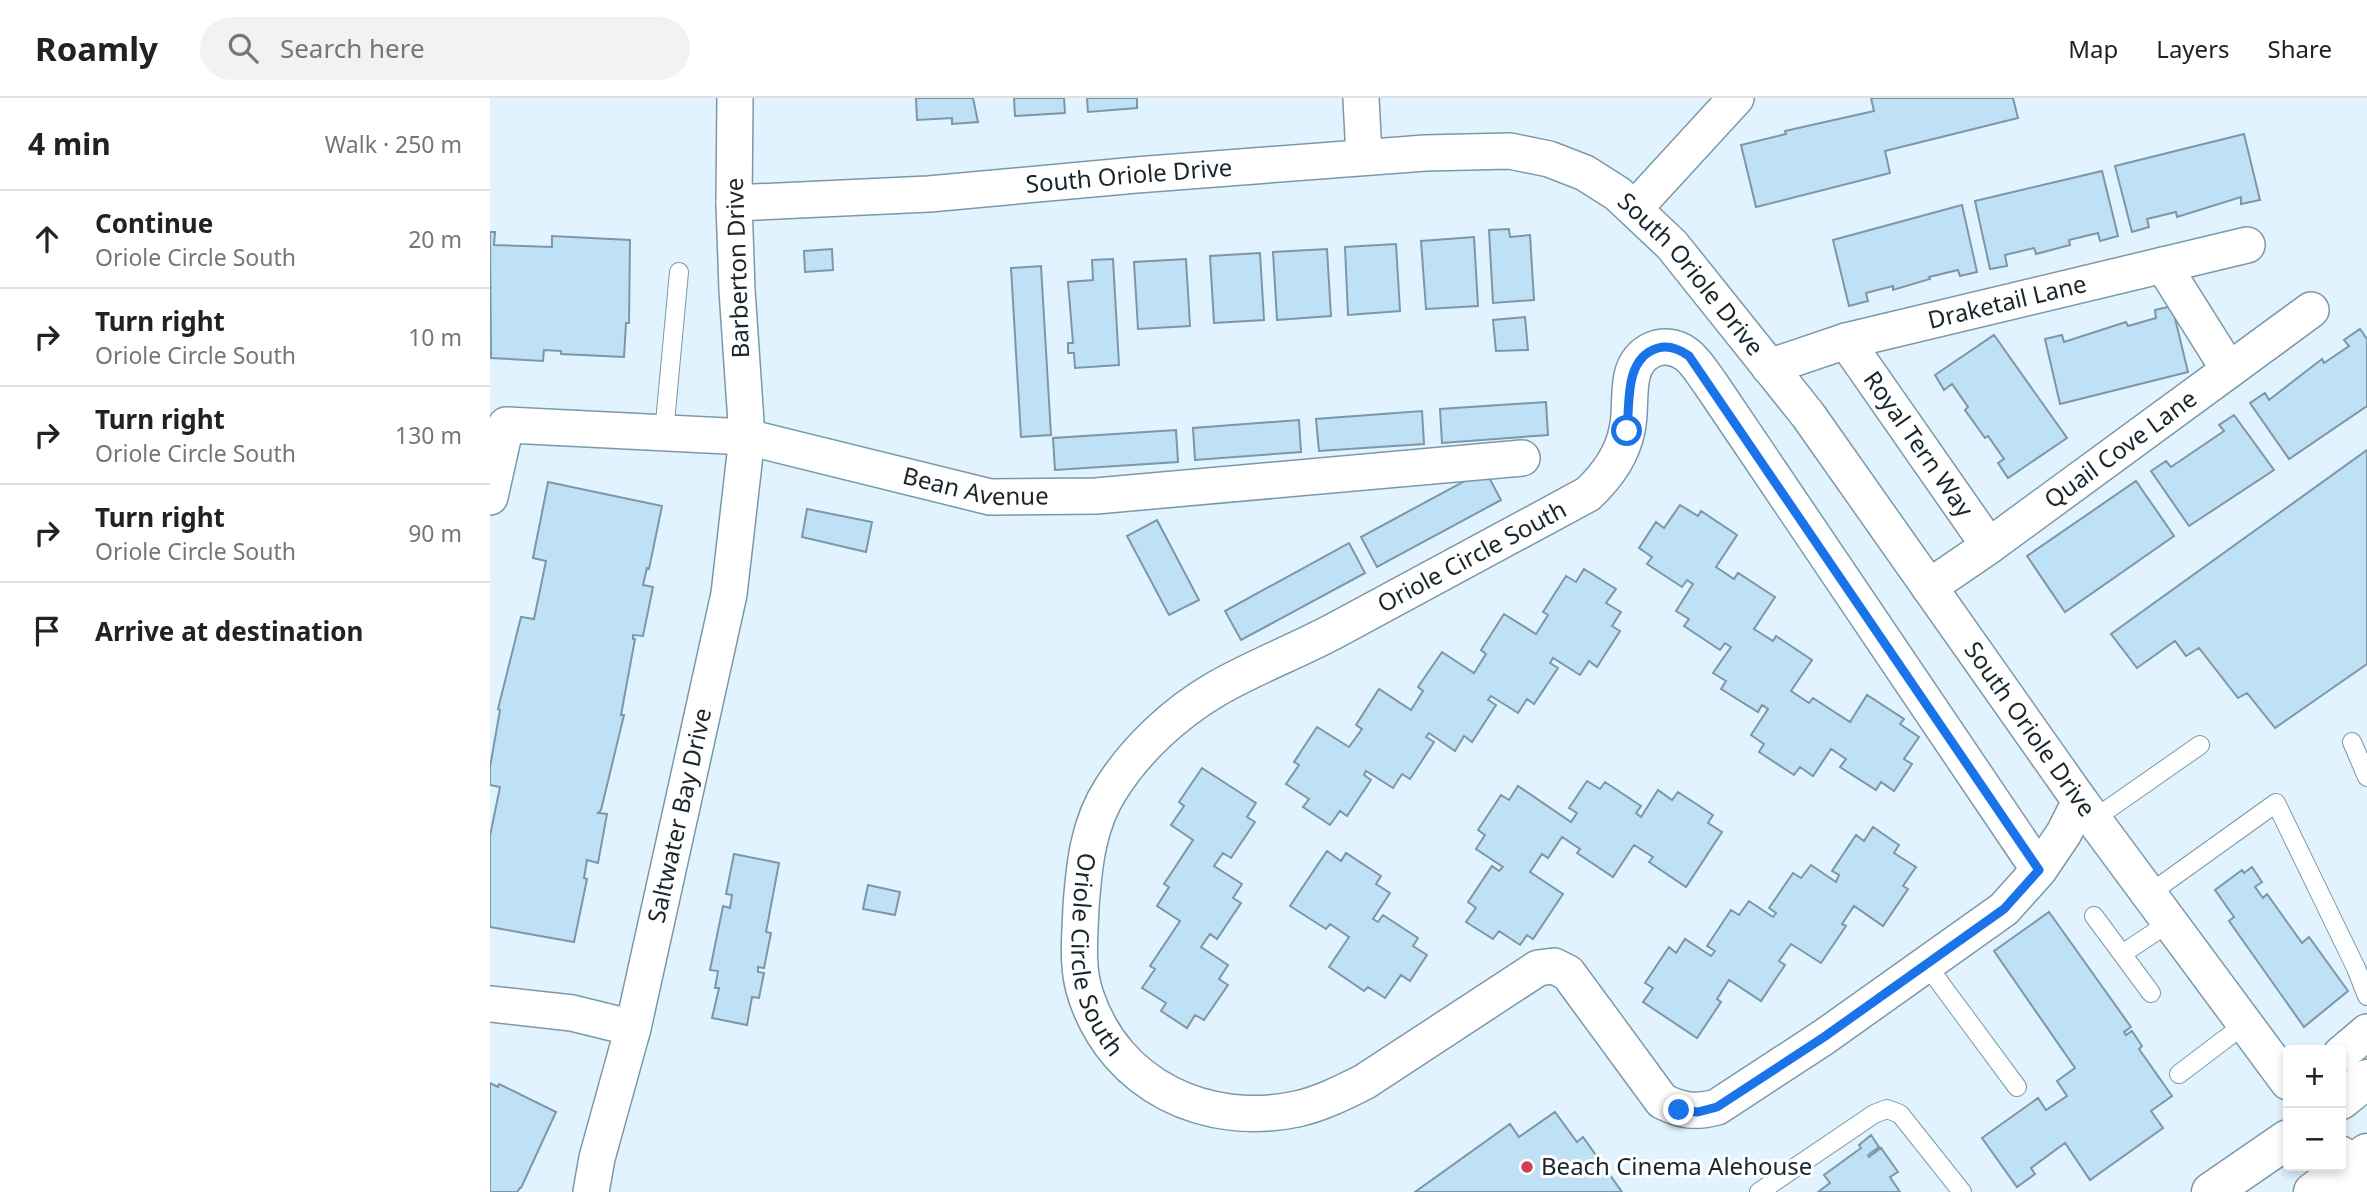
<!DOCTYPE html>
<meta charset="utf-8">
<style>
body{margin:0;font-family:"Noto Sans",sans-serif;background:#f2f2f2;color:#222}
.controls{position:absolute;right:21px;bottom:21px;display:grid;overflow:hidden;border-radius:7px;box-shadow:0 4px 10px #0003}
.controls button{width:63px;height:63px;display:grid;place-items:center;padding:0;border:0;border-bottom:2px solid #e0e0e0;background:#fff;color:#222;font:35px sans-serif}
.stop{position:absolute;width:21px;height:21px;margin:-16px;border:5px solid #1a73e8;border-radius:50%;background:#fff}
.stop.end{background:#1a73e8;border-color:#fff;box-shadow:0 2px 7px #0008}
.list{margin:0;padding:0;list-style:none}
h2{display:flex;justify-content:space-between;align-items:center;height:91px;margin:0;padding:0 28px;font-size:30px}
h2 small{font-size:23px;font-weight:400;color:#767676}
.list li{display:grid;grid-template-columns:46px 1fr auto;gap:21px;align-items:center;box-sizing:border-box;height:98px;padding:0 28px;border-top:2px solid #e0e0e0}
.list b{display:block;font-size:26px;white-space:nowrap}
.list p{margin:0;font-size:23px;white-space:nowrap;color:#767676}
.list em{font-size:23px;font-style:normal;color:#767676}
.icon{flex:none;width:38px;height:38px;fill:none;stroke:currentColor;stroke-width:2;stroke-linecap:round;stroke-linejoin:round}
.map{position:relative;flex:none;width:1877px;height:1094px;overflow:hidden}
header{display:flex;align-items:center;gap:42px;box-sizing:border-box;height:98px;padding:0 35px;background:#fff;border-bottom:2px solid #e0e0e0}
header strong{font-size:33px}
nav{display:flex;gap:38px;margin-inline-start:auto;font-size:24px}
.search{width:490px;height:63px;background:#f2f2f2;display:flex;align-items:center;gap:18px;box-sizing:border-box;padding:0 24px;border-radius:38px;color:#767676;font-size:26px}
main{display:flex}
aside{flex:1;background:#fff}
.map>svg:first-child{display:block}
.building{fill:#bfe1f5;stroke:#7c97a8;stroke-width:2}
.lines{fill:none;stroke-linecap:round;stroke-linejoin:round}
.lane-casing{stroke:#7c98a8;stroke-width:20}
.street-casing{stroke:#7c98a8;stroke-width:38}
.primary-casing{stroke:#7c98a8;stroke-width:41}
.lane{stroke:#fff;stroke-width:18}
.street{stroke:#fff;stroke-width:35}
.primary{stroke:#fff;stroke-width:38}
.route{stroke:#1a73e8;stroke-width:9}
.poi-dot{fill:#cf3f55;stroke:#fff;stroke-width:2.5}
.labels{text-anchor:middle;stroke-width:6;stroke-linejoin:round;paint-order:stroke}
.street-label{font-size:24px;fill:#1a262c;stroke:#fff}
.poi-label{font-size:24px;fill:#1a262c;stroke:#fff;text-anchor:start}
</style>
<header>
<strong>Roamly</strong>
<div class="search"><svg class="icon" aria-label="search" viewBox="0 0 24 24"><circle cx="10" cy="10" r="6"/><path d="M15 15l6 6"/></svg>Search here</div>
<nav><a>Map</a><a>Layers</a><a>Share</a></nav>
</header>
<main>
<aside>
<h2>4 min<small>Walk · 250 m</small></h2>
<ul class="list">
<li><svg class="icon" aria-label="ahead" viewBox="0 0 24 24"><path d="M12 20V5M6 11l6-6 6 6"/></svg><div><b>Continue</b><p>Oriole Circle South</p></div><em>20 m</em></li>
<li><svg class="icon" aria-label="right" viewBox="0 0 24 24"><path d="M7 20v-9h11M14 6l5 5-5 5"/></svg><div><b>Turn right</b><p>Oriole Circle South</p></div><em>10 m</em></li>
<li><svg class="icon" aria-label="right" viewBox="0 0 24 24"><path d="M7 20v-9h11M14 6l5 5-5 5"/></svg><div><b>Turn right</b><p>Oriole Circle South</p></div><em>130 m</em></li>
<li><svg class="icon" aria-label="right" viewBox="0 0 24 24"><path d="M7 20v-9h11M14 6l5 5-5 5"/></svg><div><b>Turn right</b><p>Oriole Circle South</p></div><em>90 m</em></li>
<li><svg class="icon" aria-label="arrive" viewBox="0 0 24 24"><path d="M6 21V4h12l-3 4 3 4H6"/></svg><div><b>Arrive at destination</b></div></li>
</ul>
</aside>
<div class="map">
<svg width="1877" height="1094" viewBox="0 0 1877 1094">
<rect width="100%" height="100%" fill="#e1f3fe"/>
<path class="building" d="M426,0H483L488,24L462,26V20L427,22Z
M524,0H574L575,15L525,18Z
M597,0H647V10L598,14Z
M1381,0H1523L1528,20L1395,53L1400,75L1266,109L1251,47L1296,36L1295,33L1384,13Z
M1754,36L1770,102L1751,106V99L1687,119L1686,114L1657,121L1659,129L1642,134L1625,68Z
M1612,73L1628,138L1610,143L1608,135L1579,142L1580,147L1546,156L1544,150L1515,157L1517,168L1500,171L1485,103Z
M1472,107L1487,174L1470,178L1468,172L1439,179L1440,181L1403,192V188L1376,195L1378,203L1359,208L1343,142Z
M1019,131L1020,139L1040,137L1044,202L1003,205L999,132Z
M0,134H5L4,147L62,149V138L140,142L139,225H136L134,259L71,256V253L54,252L53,263L1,260Z
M984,139L988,208L936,211L931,143Z
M906,146L910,213L858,217L855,149Z
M342,151L343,172L315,174L314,153Z
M837,151L841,218L787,222L783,154Z
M770,155L774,222L724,225L720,158Z
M623,161L629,267L585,270L584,255H578V245H583L578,184L603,182L602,162Z
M696,161L700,228L648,231L644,164Z
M551,168L561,337L531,339L521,170Z
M1682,208L1698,274L1570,306L1555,241L1572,237L1574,244L1636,224L1638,228L1666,220L1665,212Z
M1035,219L1038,252L1006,253L1003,222Z
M1870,231L1877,241V308L1799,361L1760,305L1775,295L1779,302L1832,261L1834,265L1859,248L1854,242Z
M1504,237L1577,340L1518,380L1508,365L1514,361L1498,338L1495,340L1475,312L1478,309L1462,286L1454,292L1445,277Z
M1056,304L1058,337L952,345L950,311Z
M932,313L934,346L829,353L826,321Z
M1744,317L1784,372L1699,428L1661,373L1676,363L1681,369L1734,333L1729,327Z
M809,322L811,354L705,362L703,330Z
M686,332L688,364L565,372L563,340Z
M1877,352V566L1785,630L1757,595L1748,600L1709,550L1696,558L1685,543L1647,570L1621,536Z
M995,372L1011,402L887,469L871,439Z
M1646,383L1684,438L1575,514L1537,458Z
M58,384L172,408L159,471L157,470L153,487L163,489L153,538L143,537V541H145L131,617H134L111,712L108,715L117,716L108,765L97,762L94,780L97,781L84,844L0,829V738L10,689L0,687V669L10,612L8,611L31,519L44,521L56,463L43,460Z
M1190,407L1208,418L1211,413L1247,437L1226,469L1244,481L1248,475L1285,499L1264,531L1283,543L1286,538L1322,562L1301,593L1319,605L1323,600L1360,624L1377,597L1414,621L1410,626L1429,639L1414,661L1422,666L1404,693L1391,684L1386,692L1350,669L1356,661L1341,651L1323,678L1310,669L1304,677L1269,654L1274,646L1261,637L1278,611L1272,607L1268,614L1231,591L1236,583L1223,575L1241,549L1235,545L1230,552L1194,528L1199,521L1186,513L1203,486L1197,482L1192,489L1157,466L1162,459L1149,450L1166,424L1174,430Z
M317,411L382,424L376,454L312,439Z
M667,422L709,502L679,517L637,438Z
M859,445L875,475L751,542L735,513Z
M1094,471L1126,491L1116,505L1131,514L1122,528L1130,533L1107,569L1099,563L1090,577L1063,560L1060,565L1068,570L1044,606L1037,601L1028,615L1001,598L998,602L1006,607L982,644L974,638L965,653L939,635L936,639L944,644L920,681L912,676L903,690L876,673L874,677L881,682L857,718L850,713L840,727L813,709L819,701L796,686L809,667L804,664L827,629L859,649L872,631L866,627L889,591L921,612L933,593L928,589L952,554L984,575L996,556L991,552L1014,516L1046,536L1058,517L1053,514L1076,478L1086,484Z
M712,670L766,705L757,719L765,724L741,760L733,755L724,768L752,786L743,800L751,805L727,841L720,836L711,849L738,867L729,881L738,887L714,922L705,917L697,930L671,913L676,905L652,890L665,871L660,868L690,823L667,808L679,789L674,786L703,742L681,727L694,708L689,704Z
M1097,683L1110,691L1115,684L1151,708L1146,715L1151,719L1168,692L1182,702L1188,694L1223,717L1218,725L1232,734L1196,789L1159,764L1163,759L1144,747L1123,779L1087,755L1090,751L1072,739L1058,760L1052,756L1040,774L1073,796L1043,841L1037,837L1030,847L1009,833L1003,841L976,824L986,810L978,804L1002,768L1009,773L1013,769L986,751L995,737L988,732L1011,697L1019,702L1028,688L1081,724L1087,715L1079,710Z
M1383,729L1409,747L1404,755L1426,769L1413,788L1418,791L1393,828L1364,808L1352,826L1356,828L1331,865L1301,846L1289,863L1295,867L1271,903L1239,882L1227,901L1231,904L1207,940L1153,904L1163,890L1155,885L1179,849L1186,855L1195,841L1221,858L1225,853L1217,848L1241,812L1249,817L1259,803L1283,819L1286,815L1279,810L1303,775L1311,780L1321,767L1346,784L1349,777L1342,773L1366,737L1374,743Z
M837,753L851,763L856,755L891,778L886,786L900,795L883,821L888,824L893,817L928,840L923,848L937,857L920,883L911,877L895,900L878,889L874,893L839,869L859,839L840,826L836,831L800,808Z
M244,756L289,765L276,834L281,835L274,870L268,869V874L274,875L269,900L262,899L257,927L222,920L229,890H225L228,873L220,872L233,808L240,810L242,797L236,796Z
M1762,769L1772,784L1765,789L1773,800L1777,796L1812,845L1819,839L1858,893L1814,929L1739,823L1744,819L1725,792L1752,772L1754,775Z
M378,787L410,794L405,817L373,811Z
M1559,814L1641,929L1634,934L1636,937L1642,933L1652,948L1649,951L1682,998L1661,1013L1673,1030L1600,1082L1575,1045L1541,1070L1545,1076L1527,1089L1492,1040L1548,1000L1556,1012L1577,998L1567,983L1585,970L1504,853Z
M0,985L8,989L9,986L66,1014L31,1090H30L27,1094H0Z
M1065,1014L1087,1044L1093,1039L1132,1094H925L1020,1026L1029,1039Z
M1381,1037L1389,1049L1378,1057L1379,1059L1391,1050L1408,1074L1400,1079L1410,1094H1328L1340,1085L1334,1077L1371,1050L1369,1047Z"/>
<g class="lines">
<defs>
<path id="lane" d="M174,335L189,174
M1862,644L1877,679
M1604,721L1710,647
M1659,796L1786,705L1866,870L1877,898
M1604,818L1661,895
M1632,856L1680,824
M1436,866L1527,989
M1689,976L1755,926
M1269,1094L1384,1016L1397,1011L1410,1016L1472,1094"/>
<g id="street">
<path d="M871,0L874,58"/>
<path id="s1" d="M244,105L439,96L646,77L935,55L1020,53L1059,61L1095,75L1128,96L1182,147L1318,317L1590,703L1798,984"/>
<path d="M1145,110L1246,0"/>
<path d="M1673,167L1739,272"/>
<path id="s2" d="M1356,243L1499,448"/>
<path id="s3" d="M1279,269L1356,243L1757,147"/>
<path id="s4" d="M0,399L16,327L257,339L500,399L606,398L1032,360"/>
<path id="s5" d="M1439,489L1499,448L1821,212"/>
<path id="s6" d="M1549,772L1220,285C1213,276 1206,263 1196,256C1174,240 1147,253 1142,278C1138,296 1141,315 1137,332C1132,358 1116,379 1098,396C1014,442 930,487 846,532C807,553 764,569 726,591C685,615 646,651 621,691C598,726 594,768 591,809C590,839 586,869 596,898C626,988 716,1030 807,1011C830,1006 852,995 874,984L1048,870L1064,868L1078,875L1172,1003C1192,1013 1205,1015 1227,1009L1334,939L1514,811L1549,772L1574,735L1590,703"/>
<path d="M0,906L82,915L143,930"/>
<path d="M1851,956L1877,934"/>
<path d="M1851,1056L1877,1093"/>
<path id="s7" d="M101,1094L107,1060L143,930L239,496L257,339L247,192L244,105L245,0"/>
</g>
<path id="primary" d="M1851,1002L1877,981
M1721,1094L1798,1041
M1823,1094L1877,1055"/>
</defs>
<use href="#lane" class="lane-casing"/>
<use href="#street" class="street-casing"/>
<use href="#primary" class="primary-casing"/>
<use href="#lane" class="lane"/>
<use href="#street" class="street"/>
<use href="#primary" class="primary"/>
</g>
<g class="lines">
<path class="route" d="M1137,333C1140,305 1134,260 1168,250C1179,247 1189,251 1199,258L1549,772L1514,811L1334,939L1227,1009L1208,1014L1189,1012"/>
</g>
<circle class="poi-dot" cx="1037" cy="1069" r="7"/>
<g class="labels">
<g class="street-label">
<text dy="8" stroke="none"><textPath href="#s1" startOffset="396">South Oriole Drive</textPath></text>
<text transform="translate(248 170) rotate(-92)" y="8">Barberton Drive</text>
<text dy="8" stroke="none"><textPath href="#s1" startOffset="1004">South Oriole Drive</textPath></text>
<text dy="8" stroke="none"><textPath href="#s3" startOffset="247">Draketail Lane</textPath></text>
<text dy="8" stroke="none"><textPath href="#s2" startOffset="126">Royal Tern Way</textPath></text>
<text dy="8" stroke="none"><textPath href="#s5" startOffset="236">Quail Cove Lane</textPath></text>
<text dy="8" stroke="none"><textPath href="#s4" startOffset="550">Bean Avenue</textPath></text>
<text transform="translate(982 459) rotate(-28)" y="8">Oriole Circle South</text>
<text dy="8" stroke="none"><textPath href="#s1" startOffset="1572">South Oriole Drive</textPath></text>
<text dy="8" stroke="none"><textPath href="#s7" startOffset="387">Saltwater Bay Drive</textPath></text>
<text dy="8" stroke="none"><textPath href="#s6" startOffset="1566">Oriole Circle South</textPath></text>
</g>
<g class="poi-label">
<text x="1051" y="1077">Beach Cinema Alehouse</text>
</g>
</g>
</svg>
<div class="controls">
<button>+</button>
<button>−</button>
</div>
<div class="stop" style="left:1137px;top:333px"></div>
<div class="stop end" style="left:1189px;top:1012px"></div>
</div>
</main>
